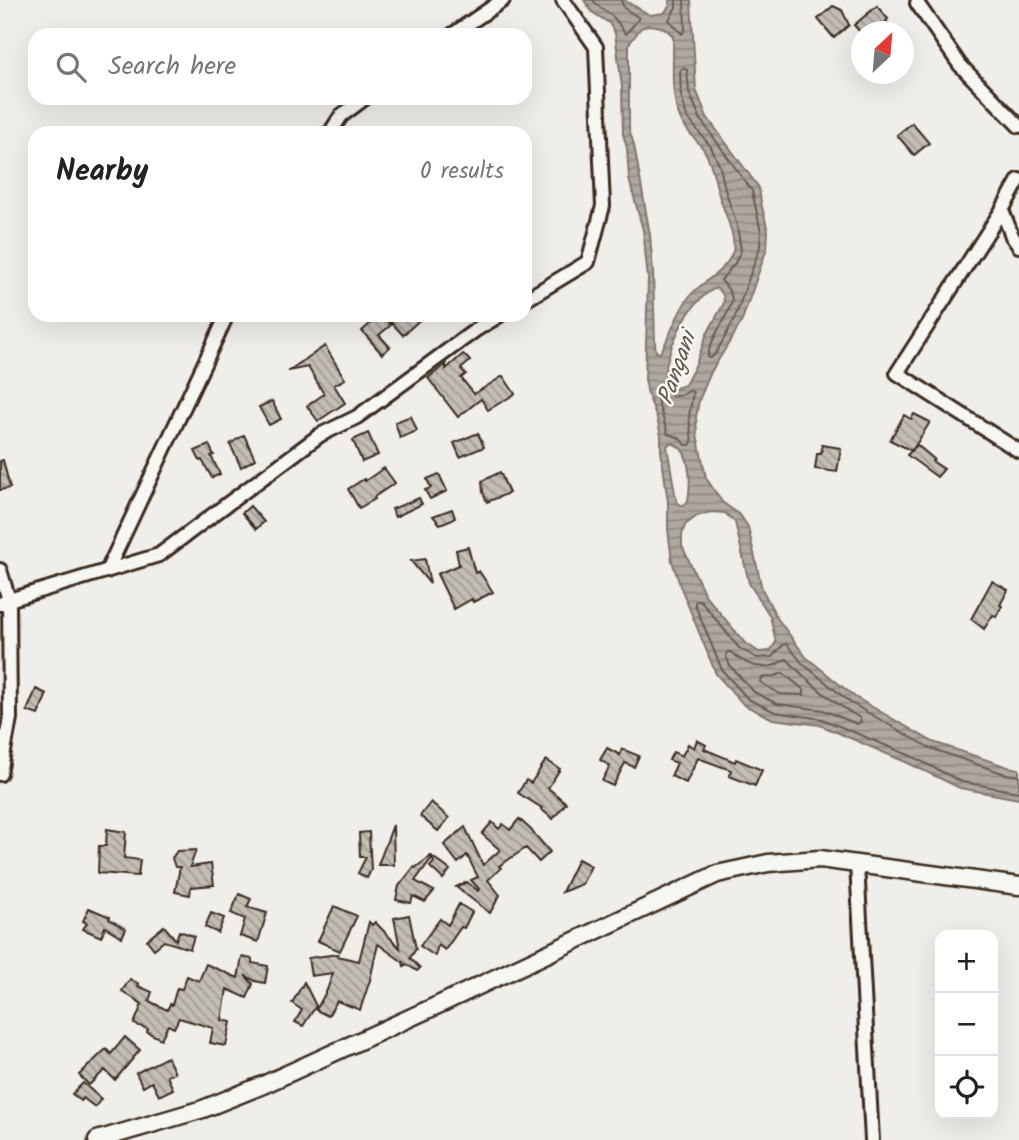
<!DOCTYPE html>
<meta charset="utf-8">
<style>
body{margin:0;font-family:Kalam,sans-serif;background:#f2f2f2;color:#222}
.controls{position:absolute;right:21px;bottom:21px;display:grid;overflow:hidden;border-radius:14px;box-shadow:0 7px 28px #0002}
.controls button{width:63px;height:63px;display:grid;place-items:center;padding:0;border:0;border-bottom:2px solid #e0e0e0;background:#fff;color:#222;font:35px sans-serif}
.compass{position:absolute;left:851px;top:21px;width:63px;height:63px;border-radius:50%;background:#fff;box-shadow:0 7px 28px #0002;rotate:26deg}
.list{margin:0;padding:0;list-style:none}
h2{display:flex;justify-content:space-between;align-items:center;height:91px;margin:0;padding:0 28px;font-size:30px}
h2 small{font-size:23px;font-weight:400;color:#767676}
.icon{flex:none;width:38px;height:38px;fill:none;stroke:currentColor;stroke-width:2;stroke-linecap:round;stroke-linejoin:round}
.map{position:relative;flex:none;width:1019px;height:1140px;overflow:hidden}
.search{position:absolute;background:#fff;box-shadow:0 7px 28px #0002;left:28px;top:28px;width:504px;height:77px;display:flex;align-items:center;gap:18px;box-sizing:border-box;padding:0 24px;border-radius:21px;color:#767676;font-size:26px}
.panel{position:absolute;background:#fff;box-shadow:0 7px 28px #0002;left:28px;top:126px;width:504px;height:196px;border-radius:21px}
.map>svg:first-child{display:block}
.water{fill:url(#water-rules);stroke:#81766d;stroke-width:2;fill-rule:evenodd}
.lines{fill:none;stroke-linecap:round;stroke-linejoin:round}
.shore{stroke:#695c52;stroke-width:2}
.building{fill:url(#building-back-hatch);stroke:#3b2a1e;stroke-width:2}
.minor-casing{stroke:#3b2a1e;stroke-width:18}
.major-casing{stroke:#3b2a1e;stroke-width:21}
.minor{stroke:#f6f6f2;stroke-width:12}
.major{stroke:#f6f6f2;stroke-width:16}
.labels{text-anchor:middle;stroke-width:5;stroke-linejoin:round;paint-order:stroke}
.water-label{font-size:23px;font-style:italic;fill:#64564c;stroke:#f6f6f2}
</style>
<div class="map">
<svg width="1019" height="1140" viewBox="0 0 1019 1140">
<defs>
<pattern id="water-rules" width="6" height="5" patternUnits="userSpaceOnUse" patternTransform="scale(1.75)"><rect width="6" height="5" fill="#afa8a1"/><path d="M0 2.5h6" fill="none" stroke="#908983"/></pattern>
<pattern id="building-back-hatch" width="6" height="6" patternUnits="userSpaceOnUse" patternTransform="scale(1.75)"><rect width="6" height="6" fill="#c2bdb7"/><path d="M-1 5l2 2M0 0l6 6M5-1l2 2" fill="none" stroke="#9f9a94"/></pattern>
</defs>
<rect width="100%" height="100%" fill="#efeeea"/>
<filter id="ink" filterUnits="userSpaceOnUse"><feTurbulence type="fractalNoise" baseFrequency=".0143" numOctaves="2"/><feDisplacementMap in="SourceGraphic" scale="14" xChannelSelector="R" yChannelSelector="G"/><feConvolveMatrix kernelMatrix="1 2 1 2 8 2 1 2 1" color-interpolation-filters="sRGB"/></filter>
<g filter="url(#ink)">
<path class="water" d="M584,0H624L650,15L664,13L670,5L669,0H691L696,90L707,117L759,188L761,203L768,231L767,248L741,323L711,372L699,400L696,417L697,434L706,478L722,502L740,515L748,527L762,589L777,618L806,657L855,697L933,742L1008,767L1019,769V799L960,788L908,763L820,725L773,719L744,705L716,674L681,588L672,561L668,529V502L661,451V436L657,418L648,395L645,379L648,279L643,230L629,179L627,148L623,134L622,87L615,33L609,23L592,12ZM648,25C660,26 665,27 673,36C674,63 669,95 681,120C686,131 697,140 704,150C713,164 714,179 719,195C723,209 737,238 733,251C726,273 702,280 689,297C676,314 671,336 660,353L656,352L655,343L653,272L650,235L634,145L629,129V44L641,28ZM716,288C723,292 725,298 723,305L707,334L695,366L685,385L673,389L665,385C662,355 688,300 716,288ZM670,443C692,446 691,484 688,501L683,506L678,503L675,494L667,446ZM711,512L725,513L735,522L749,583L770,616L776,642L770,651L759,652L744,642L705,595L682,546V535L685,525L697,516Z"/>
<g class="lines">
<path class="shore" d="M593,0C599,9 609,12 616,20C620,25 622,31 626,34L639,18L624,8L621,0
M676,0V7L669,20L682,34L685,30L684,0
M683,68L687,70L689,92L701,120L752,191L761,232L760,247L734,320L716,353L711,358L708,357C709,338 732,313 732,299C731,291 725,285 721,280L735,263L741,250L737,226L725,189L720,167L711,147L687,117L681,95L680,71Z
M656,389H659L673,396L682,395L689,391L693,392L689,417L692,442L690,445H686L678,437L668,434L655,393Z
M727,652H731C742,662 756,670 772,666C778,665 782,660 787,659C807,681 834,703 860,718L861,722L857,724L823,710L777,704L754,692L730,666L726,656Z
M783,673L804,690V695L780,694L760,682L762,678L775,676Z
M1019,776L1005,774L930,748L851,703L802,663L787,644L783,645L772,657L757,658L739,648L701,601L698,600L695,602V605L722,670L748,699L775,712L822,719L911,756L962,782L1019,792"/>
</g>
<path class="building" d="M833,6L842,10L849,25L834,38L818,19Z
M877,6L888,19L886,21L895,32H860L854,25Z
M912,123L929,143L914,155L897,135Z
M380,315H382L391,325L379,335L390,347L382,354L362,331Z
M394,315H425L403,335L389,320Z
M325,346L345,379L334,385L345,403L318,421L307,406L324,394L308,367L288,371Z
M463,354L470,361L461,369L466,374L461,378L474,394L503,376L515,394L488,410L481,399L458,417L428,378L446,364V369Z
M272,401L281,419L269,425L259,407Z
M914,414L930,422L912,451L890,440L904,415L911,419Z
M411,416L417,431L400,438L395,422Z
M368,433L378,455L362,462L353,440Z
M478,433L484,447L460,457L454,443Z
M244,435L255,459L241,467L230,444Z
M209,445L214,455L211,456L220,474L212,478L202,460L200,461L195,451Z
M822,445L841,448L837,472L815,469L817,454H821Z
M917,445L934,459L932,461L944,469L937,477L907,455Z
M3,460L10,488L0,490V461Z
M384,468L395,483L374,497L375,499L359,508L348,489L364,479L365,481Z
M500,472L509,493L487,502L483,492L482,481Z
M439,474L447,491L430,499L425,490L431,488L427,479Z
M419,498L422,504L395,517L392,509Z
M250,506L264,522L256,529L242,513Z
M452,509L455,518L440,524L433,516Z
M468,547L475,573L479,571L493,592L473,602L472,599L454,609L437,574L459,565L456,550Z
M425,559L430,584L411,561Z
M992,581L1008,590L1000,605L1002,606L996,617L993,615L984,629L971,619Z
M36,689L47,694L38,715L27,711Z
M697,740L706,745L704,749L735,762L736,759L762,770L755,786L729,776L731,770L698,758L686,783L671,776L677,763L669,760L673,752L682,756L688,744L694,748Z
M607,748L620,755L622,749L639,756L634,767L625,763L613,786L602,781L610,766L600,760Z
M546,760L560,769L548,788L566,803L553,819L541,809L542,808L518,793L526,780L531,783Z
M431,802L449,818L438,831L420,816Z
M519,819L530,829L550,852L539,862L526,848L499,866L501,868L488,880L500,895L490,913L456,887L467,882L478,891L479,889L471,880L478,877L467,855L458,863L444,845L465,827L483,865L500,850L482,834L492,822L499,829L503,824L510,830Z
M393,825L394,865H378Z
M107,829L126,832L124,858L140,860L138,876L98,873L99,846H106Z
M369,832L371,870L367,878L358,873L366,857H360L359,833Z
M196,850L190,867L211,864L214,885L191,887L190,895L175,892L180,867H175L172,858L177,851Z
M430,855L450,870L443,879L430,867L434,862L432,858L415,881L434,891L425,902L413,896L411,903L396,900L399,886L414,867L415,868L431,856Z
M578,859L591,866L582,884L562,892Z
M239,894L251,899L247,907L267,913L258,942L240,936L245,919L231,913Z
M459,904L472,912L464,928L461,927L445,950L438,945L435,956L420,946L440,919L448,925Z
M334,906L357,916L340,951L318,941Z
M89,908L110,917L109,919L126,929L122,937L105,927L101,937L83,929L87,923L83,921Z
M211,913L224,918L218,933L205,927Z
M409,915L416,949L410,958L420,968L417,971L406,964L404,966L403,962L378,944L370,980L360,1010L337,1001L328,1016L316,1010L327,990L333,973L311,976L308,958L338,954L337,956L359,961L369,922L372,925L375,922L400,948L394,918Z
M164,926L176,940L179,931L194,936L190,949L164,941L154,949L147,940Z
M242,957L252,959V963L268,966L265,983L255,981L245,975L253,984L247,998L227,989L222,1020L231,1022L226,1046L210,1043L213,1028L179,1018L174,1028L168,1025L161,1039L147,1032L148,1029L134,1024L142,1004L122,991L130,979L139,984L138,986L152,992L149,1001L167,1010L170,1004L172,1005L177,988L182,989L187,976L199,981L206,964L238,978Z
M304,982L316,1006L303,1026L295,1022L302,1010L292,1003Z
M125,1037L140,1050L115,1080L105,1070L89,1085L79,1075L106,1049L111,1054Z
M167,1057L175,1073L167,1076L173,1089L159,1096L152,1082L143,1087L136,1073Z
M83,1083L101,1099L95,1107L83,1098L81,1101L72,1094Z"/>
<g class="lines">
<defs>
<path id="minor" d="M917,3L960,65L1019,126
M452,35L503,0
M330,133L341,116L365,98
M1019,180L1002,210L1012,236L1019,246
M1002,210L897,373L1019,451
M525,300L588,262L603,206L596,47L563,0
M0,570L9,600L10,718L0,774
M107,571L227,315
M0,604L9,600L159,555L320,435L357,417L477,329L500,315
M857,864L872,1140"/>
<path id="major" d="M97,1140L203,1109L263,1085L438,1005L717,874L768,863L820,859L1019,886"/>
</defs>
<use href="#minor" class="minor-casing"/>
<use href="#major" class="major-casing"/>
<use href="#minor" class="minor"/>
<use href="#major" class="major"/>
</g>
</g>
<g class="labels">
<g class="water-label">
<text transform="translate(676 368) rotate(-71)" y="8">Pangani</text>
</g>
</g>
</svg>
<div class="controls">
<button>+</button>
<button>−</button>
<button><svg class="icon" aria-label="locate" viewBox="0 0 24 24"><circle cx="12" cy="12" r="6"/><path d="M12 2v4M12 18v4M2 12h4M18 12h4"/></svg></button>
</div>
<svg class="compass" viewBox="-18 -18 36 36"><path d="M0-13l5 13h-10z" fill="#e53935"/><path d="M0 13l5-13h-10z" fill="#767676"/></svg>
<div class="search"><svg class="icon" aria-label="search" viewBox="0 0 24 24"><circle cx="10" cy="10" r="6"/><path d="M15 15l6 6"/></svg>Search here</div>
<section class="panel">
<h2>Nearby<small>0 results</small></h2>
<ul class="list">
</ul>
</section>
</div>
